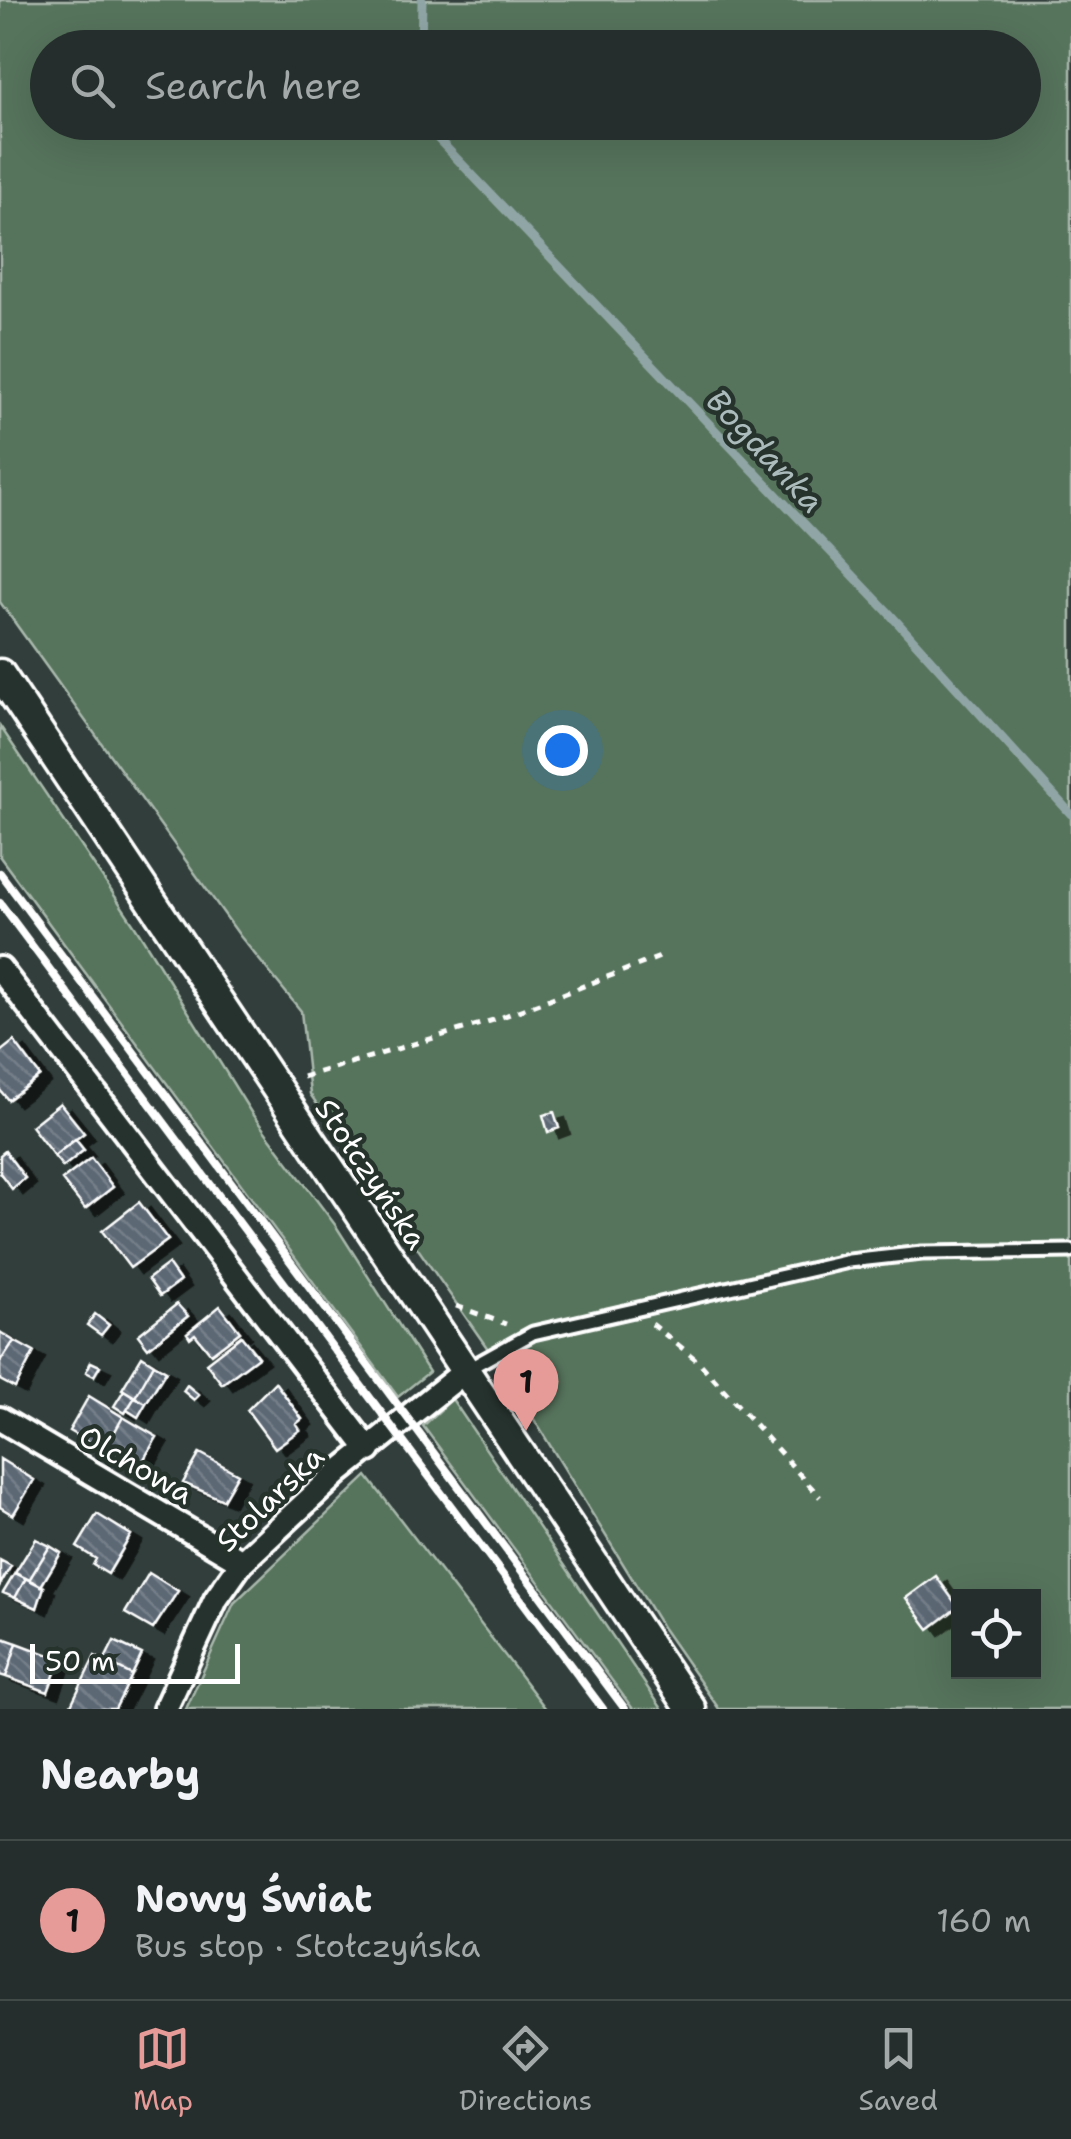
<!DOCTYPE html>
<meta charset="utf-8">
<style>
body{margin:0;font-family:"Shantell Sans",sans-serif;background:#2d3634;color:#f1f3f6}
.controls{position:absolute;right:30px;bottom:30px;display:grid;overflow:hidden;border-radius:0px;box-shadow:0 10px 40px #0002}
.controls button{width:90px;height:90px;display:grid;place-items:center;padding:0;border:0;border-bottom:2px solid #424a48;background:#252e2c;color:#f1f3f6;font:50px sans-serif}
.scale{position:absolute;left:30px;bottom:25px;width:210px;box-sizing:border-box;padding-left:10px;border:5px solid #fff;border-top:0;font-size:28px;line-height:35px;white-space:nowrap;color:#fff;-webkit-text-stroke:8px #26332d;paint-order:stroke}
.you{position:absolute;left:562px;top:750px;width:35px;height:35px;margin:-25px;border:8px solid #fff;border-radius:50%;background:#1a73e8;box-shadow:0 0 0 15px #1a73e833}
.badge{display:grid;place-items:center;width:65px;height:65px;border-radius:50%;background:#e69b98;color:#111;font-size:32px;font-weight:700}
.pin{position:absolute;translate:-50% -82px;filter:drop-shadow(0 2px 5px #0008)}
.pin::after{content:'';position:absolute;top:52px;width:35px;height:30px;background:inherit;clip-path:polygon(0 0,100% 0,50% 100%)}
.list{margin:0;padding:0;list-style:none}
h2{display:flex;justify-content:space-between;align-items:center;height:130px;margin:0;padding:0 40px;font-size:42px}
h2 small{font-size:32px;font-weight:400;color:#a3a8a9}
.list li{display:grid;grid-template-columns:65px 1fr auto;gap:30px;align-items:center;box-sizing:border-box;height:160px;padding:0 40px;border-top:2px solid #424a48}
.list b{display:block;font-size:38px;white-space:nowrap}
.list p{margin:0;font-size:32px;white-space:nowrap;color:#a3a8a9}
.list em{font-size:32px;font-style:normal;color:#a3a8a9}
.icon{flex:none;width:55px;height:55px;fill:none;stroke:currentColor;stroke-width:2;stroke-linecap:round;stroke-linejoin:round}
.map{position:relative;flex:none;width:1071px;height:1709px;overflow:hidden}
.search{position:absolute;background:#252e2c;box-shadow:0 10px 40px #0002;left:30px;right:30px;top:30px;height:110px;display:flex;align-items:center;gap:25px;box-sizing:border-box;padding:0 35px;border-radius:55px;color:#a3a8a9;font-size:38px}
.sheet{height:290px;background:#252e2c}
nav{display:flex;justify-content:space-around;align-items:center;box-sizing:border-box;height:140px;border-top:2px solid #424a48;background:#252e2c;font-size:28px;color:#a3a8a9}
nav a{display:grid;justify-items:center;gap:5px}
nav .on{color:#e69b98}
.map>svg:first-child{display:block}
.green{fill:#56735b;stroke:#aab9ad;stroke-width:2.5;fill-rule:evenodd}
.lines{fill:none;stroke-linecap:round;stroke-linejoin:round}
.stream{stroke:#90a6a6;stroke-width:9}
.building{fill:url(#building-back-hatch);stroke:#fff;stroke-width:2.5;filter:url(#shadow)}
.service-casing{stroke:#fff;stroke-width:19}
.minor-casing{stroke:#fff;stroke-width:30}
.tertiary-casing{stroke:#fff;stroke-width:35}
.path{stroke:#fff;stroke-width:5;stroke-dasharray:8 8;stroke-linecap:butt}
.service{stroke:#26332d;stroke-width:11}
.minor{stroke:#26332d;stroke-width:22}
.tertiary{stroke:#26332d;stroke-width:28}
.rail{stroke:#fff;stroke-width:8}
.labels{text-anchor:middle;stroke-width:9;stroke-linejoin:round;paint-order:stroke}
.street-label{font-size:30px;fill:#fff;stroke:#26332d}
.water-label{font-size:32px;font-style:italic;fill:#acbcbc;stroke:#26332d}
</style>
<div class="map">
<svg width="1071" height="1709" viewBox="0 0 1071 1709">
<defs>
<pattern id="building-back-hatch" width="6" height="6" patternUnits="userSpaceOnUse" patternTransform="scale(2.5)"><rect width="6" height="6" fill="#5d6875"/><path d="M-1 5l2 2M0 0l6 6M5-1l2 2" fill="none" stroke="#757f8a"/></pattern>
<filter id="shadow"><feDropShadow dx="11" dy="6" stdDeviation="0" flood-color="#0009"/></filter>
</defs>
<rect width="100%" height="100%" fill="#313e3b"/>
<filter id="ink" filterUnits="userSpaceOnUse"><feTurbulence type="fractalNoise" baseFrequency=".01" numOctaves="2"/><feDisplacementMap in="SourceGraphic" scale="20" xChannelSelector="R" yChannelSelector="G"/><feConvolveMatrix kernelMatrix="1 2 1 2 8 2 1 2 1" color-interpolation-filters="sRGB"/></filter>
<g filter="url(#ink)">
<path class="green" d="M0,0H1071V1709H719L662,1627L511,1382L310,1094L301,1011L240,936L0,602ZM48,48H1024V122H48ZM958,1596H1034V1672H958Z
M0,726L135,926L252,1114L336,1226L429,1372L398,1397L0,857Z
M452,1399L662,1709H633L423,1426Z
M367,1476L546,1709H186L234,1603Z"/>
<g class="lines">
<path class="stream" d="M421,48L422,0
M422,122L887,611L1071,814"/>
</g>
<path class="building" d="M14,1041L40,1076L8,1100L0,1090V1052Z
M60,1103L84,1133L54,1156L31,1126Z
M554,1112L559,1128L548,1132L543,1115Z
M75,1139L84,1150L63,1167L54,1156Z
M5,1151L25,1178L12,1189L0,1173V1155Z
M91,1158L113,1187L85,1209L62,1180Z
M139,1202L168,1240L130,1268L102,1231Z
M168,1264L180,1281L160,1296L148,1279Z
M177,1304L188,1316L148,1348L138,1335Z
M220,1306L240,1332L211,1354L195,1334L190,1338L187,1333Z
M95,1314L109,1325L101,1335L87,1325Z
M0,1332L14,1341L0,1362Z
M241,1336L258,1357L222,1384L206,1363Z
M14,1341L34,1352L15,1388L0,1380V1362Z
M142,1356L154,1364L135,1397L122,1389Z
M91,1362L100,1366L94,1376L86,1372Z
M154,1364L166,1371L146,1403L135,1397Z
M275,1382L302,1419L296,1424L300,1430L275,1448L247,1410Z
M187,1385L199,1395L194,1400L183,1391Z
M124,1390L135,1397L125,1413L114,1406Z
M89,1396L123,1417L104,1451L69,1431Z
M135,1397L146,1403L138,1417L127,1410Z
M123,1417L157,1437L137,1471L104,1451Z
M200,1453L238,1474L223,1500L183,1483Z
M0,1459L34,1480L13,1515L0,1507Z
M97,1514L131,1535L108,1574L93,1565L96,1559L77,1547Z
M36,1539L50,1546L29,1580L15,1573Z
M50,1546L61,1553L41,1586L29,1580Z
M0,1560L11,1566L0,1585Z
M15,1573L26,1578L15,1598L3,1593Z
M149,1573L178,1591L153,1629L125,1613Z
M936,1576L958,1607L929,1629L906,1598Z
M26,1578L44,1587L37,1608L15,1598Z
M0,1637L17,1643L6,1677L0,1675Z
M114,1641L142,1654L132,1675L104,1661Z
M17,1643L60,1659L48,1692L6,1677Z
M95,1656L132,1675L115,1709H69Z"/>
<g class="lines">
<defs>
<path id="service" d="M468,1369L533,1333L849,1261L922,1253L1071,1251"/>
<path id="minor" d="M0,969L369,1450
M0,1419L242,1562
M165,1709L216,1599L242,1562L339,1472L464,1372"/>
<path id="tertiary" d="M0,674L691,1709"/>
</defs>
<use href="#service" class="service-casing"/>
<use href="#minor" class="minor-casing"/>
<use href="#tertiary" class="tertiary-casing"/>
<path class="path" d="M303,1077L497,1019L665,955
M456,1306L506,1324
M652,1324L698,1361L820,1497"/>
<use href="#service" class="service"/>
<use href="#minor" class="minor"/>
<use href="#tertiary" class="tertiary"/>
<path class="rail" d="M0,873L625,1709
M0,903L603,1709"/>
</g>
</g>
<g class="labels">
<g class="street-label">
<text transform="translate(371 1174) rotate(56)" y="10">Stołczyńska</text>
<text transform="translate(136 1465) rotate(30)" y="10">Olchowa</text>
<text transform="translate(270 1499) rotate(-44)" y="10">Stolarska</text>
</g>
<g class="water-label">
<text transform="translate(765 451) rotate(47)" y="11">Bogdanka</text>
</g>
</g>
</svg>
<div class="controls">
<button><svg class="icon" aria-label="locate" viewBox="0 0 24 24"><circle cx="12" cy="12" r="6"/><path d="M12 2v4M12 18v4M2 12h4M18 12h4"/></svg></button>
</div>
<div class="scale">50 m</div>
<div class="you"></div>
<div class="pin badge" style="left:526px;top:1431px">1</div>
<div class="search"><svg class="icon" aria-label="search" viewBox="0 0 24 24"><circle cx="10" cy="10" r="6"/><path d="M15 15l6 6"/></svg>Search here</div>
</div>
<section class="sheet">
<h2>Nearby<small></small></h2>
<ul class="list">
<li><span class="badge">1</span><div><b>Nowy Świat</b><p>Bus stop · Stołczyńska</p></div><em>160 m</em></li>
</ul>
</section>
<nav>
<a class="on"><svg class="icon" aria-label="map" viewBox="0 0 24 24"><path d="M3 6l6-2 6 2 6-2v14l-6 2-6-2-6 2zM9 4v14M15 6v14"/></svg>Map</a>
<a><svg class="icon" aria-label="directions" viewBox="0 0 24 24"><path d="M12 3l9 9-9 9-9-9zM9 14v-3h6M13 9l2 2-2 2"/></svg>Directions</a>
<a><svg class="icon" aria-label="saved" viewBox="0 0 24 24"><path d="M7 4h10v16l-5-4-5 4z"/></svg>Saved</a>
</nav>
